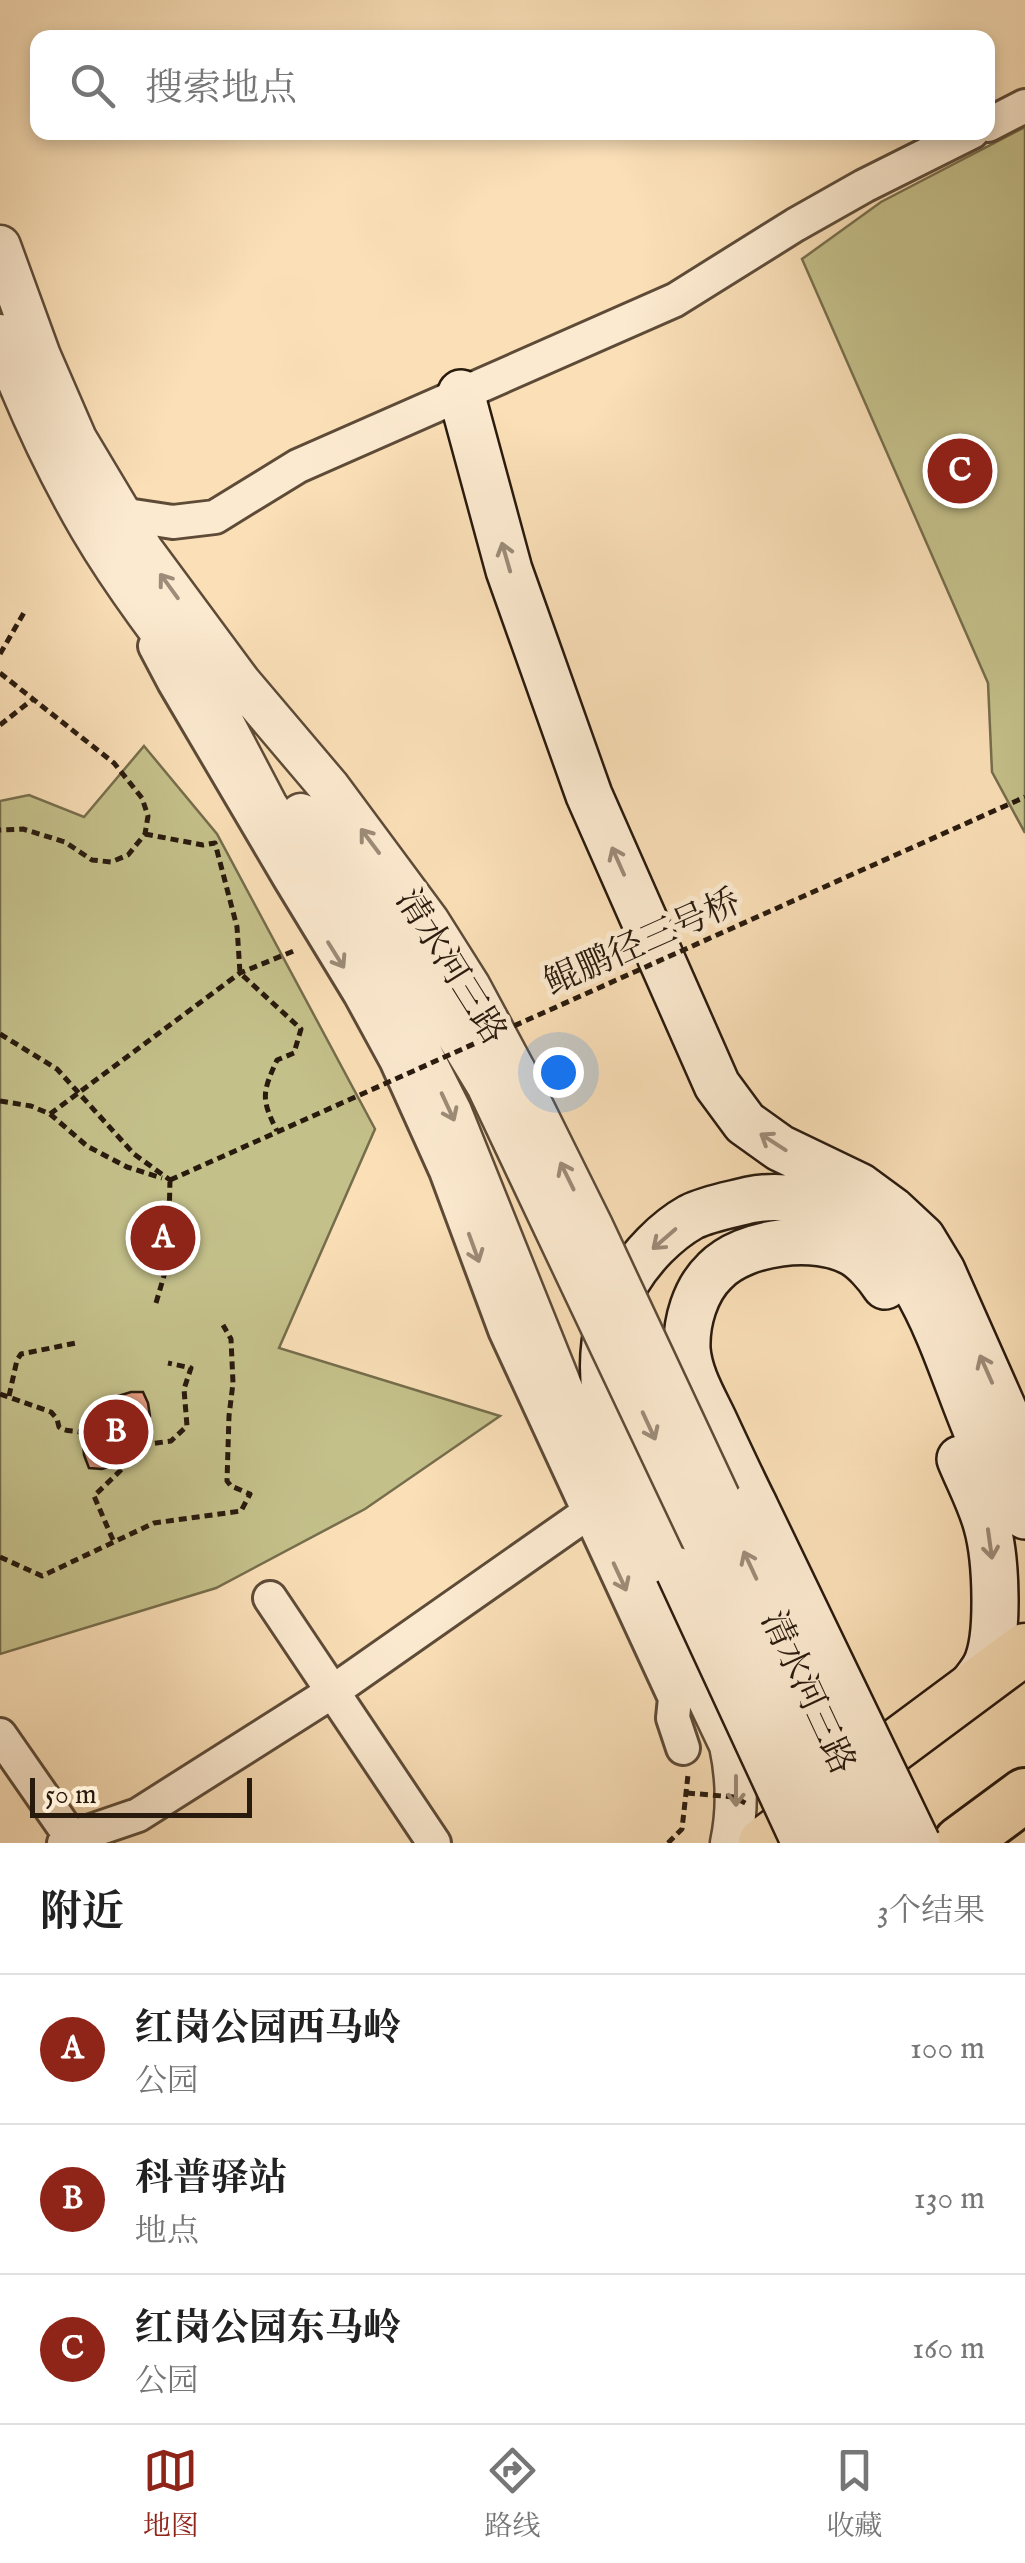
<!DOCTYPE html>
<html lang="zh">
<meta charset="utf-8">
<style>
body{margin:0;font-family:"IM FELL English","Noto Serif SC",serif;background:#f6f6f6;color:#222}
.scale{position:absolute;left:30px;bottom:25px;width:222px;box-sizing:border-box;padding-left:10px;border:5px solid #291a0e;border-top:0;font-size:28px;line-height:35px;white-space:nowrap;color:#291a0e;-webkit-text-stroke:8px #fcead0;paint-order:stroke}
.you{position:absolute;left:558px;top:1072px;width:35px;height:35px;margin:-25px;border:8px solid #fff;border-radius:50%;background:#1a73e8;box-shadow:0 0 0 15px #1a73e833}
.badge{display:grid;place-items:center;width:65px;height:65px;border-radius:50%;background:#8f2418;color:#fff;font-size:32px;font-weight:700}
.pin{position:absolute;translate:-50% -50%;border:5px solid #fff;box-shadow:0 2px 10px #0006}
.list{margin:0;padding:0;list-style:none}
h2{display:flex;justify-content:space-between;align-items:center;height:130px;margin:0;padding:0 40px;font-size:42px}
h2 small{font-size:32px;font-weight:400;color:#767676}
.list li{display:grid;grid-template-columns:65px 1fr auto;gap:30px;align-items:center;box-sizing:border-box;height:150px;padding:0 40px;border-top:2px solid #e0e0e0}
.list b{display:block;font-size:38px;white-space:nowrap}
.list p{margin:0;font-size:32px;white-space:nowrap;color:#767676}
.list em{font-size:32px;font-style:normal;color:#767676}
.icon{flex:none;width:55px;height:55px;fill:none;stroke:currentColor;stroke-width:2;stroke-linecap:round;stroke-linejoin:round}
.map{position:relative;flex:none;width:1025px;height:1843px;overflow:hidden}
.search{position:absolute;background:#fff;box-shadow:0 5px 15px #0003;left:30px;right:30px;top:30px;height:110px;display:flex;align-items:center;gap:25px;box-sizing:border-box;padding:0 35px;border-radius:20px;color:#767676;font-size:38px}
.sheet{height:580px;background:#fff}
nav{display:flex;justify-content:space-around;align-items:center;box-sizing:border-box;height:140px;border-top:2px solid #e0e0e0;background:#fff;font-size:28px;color:#767676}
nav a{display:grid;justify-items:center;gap:5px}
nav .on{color:#8f2418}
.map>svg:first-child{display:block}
.green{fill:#c4c08a;stroke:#766d4c;stroke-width:2.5}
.building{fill:#e89d81;stroke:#291a0e;stroke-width:2.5}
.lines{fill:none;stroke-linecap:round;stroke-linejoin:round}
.minor-casing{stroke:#5d4b38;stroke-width:38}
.tertiary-casing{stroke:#5d4b38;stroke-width:45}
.secondary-casing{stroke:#291a0e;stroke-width:50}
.primary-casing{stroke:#291a0e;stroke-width:55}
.trunk-casing{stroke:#291a0e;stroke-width:58}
.path{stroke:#291a0e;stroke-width:5;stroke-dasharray:8 5;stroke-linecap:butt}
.minor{stroke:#fcead0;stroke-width:32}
.tertiary{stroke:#fcead0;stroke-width:40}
.secondary{stroke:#fcead0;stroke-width:45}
.primary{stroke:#fadfb7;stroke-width:50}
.trunk{stroke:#fadfb7;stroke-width:52}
.tertiary-bridge-casing{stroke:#5d4b38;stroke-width:45;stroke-linecap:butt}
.secondary-bridge-casing{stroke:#291a0e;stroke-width:50;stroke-linecap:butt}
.path-bridge{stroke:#291a0e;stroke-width:5;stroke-dasharray:8 5;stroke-linecap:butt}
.tertiary-bridge{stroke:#fcead0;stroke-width:40}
.secondary-bridge{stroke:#fcead0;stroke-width:45}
.oneway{stroke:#9d8c79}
.labels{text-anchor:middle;stroke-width:10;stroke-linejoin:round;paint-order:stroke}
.street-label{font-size:35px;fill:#291a0e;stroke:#fcead0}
</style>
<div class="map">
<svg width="1025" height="1843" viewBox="0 0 1025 1843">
<rect width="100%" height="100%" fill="#fadfb7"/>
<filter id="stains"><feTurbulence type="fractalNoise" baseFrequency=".002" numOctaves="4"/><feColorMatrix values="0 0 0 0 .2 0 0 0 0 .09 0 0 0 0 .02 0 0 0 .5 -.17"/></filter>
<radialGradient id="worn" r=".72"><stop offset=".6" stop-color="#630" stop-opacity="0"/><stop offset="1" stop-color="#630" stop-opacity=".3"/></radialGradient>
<path class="green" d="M1025,127V833L992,772L988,683L802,259L881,202Z
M144,746L217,834L375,1129L279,1348L500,1416L365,1509L216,1588L0,1654V801L29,795L84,817Z"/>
<path class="building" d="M131,1392H143L148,1403L150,1416L145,1441L138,1452L122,1463L102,1469L89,1468L84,1455L83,1442L85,1429L90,1417L108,1399Z"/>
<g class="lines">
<defs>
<path id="minor" d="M988,125L1025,106
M107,519L120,514L173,522L215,517L298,466L675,300L795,225L864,186L972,132
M155,646L174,682L290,879L360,994L396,1060L446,1171L505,1330L675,1698L673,1718L683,1748
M270,1598L434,1843
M0,1735L75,1843
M64,1843L71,1838L138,1815L332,1692L589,1512"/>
<path id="tertiary" d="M0,246L40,356L76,439L143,551L240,682L329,787L429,922L470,987L515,1071
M0,335C24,399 56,469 91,529C128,592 175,651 220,709
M206,690L267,806L358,942L405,1021L451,1112L571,1411L730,1745C737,1778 738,1810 731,1843
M301,814L403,946L487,1085"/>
<path id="secondary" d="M461,393L509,570L589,795L717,1085L745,1123L780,1148L859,1186L893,1211L922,1238L942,1271L1025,1458
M960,1459C969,1481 981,1503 987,1526C996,1558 1000,1638 985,1667C980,1676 972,1685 966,1693
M754,1505C740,1477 727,1449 714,1421C703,1398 689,1375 687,1349C686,1322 695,1290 715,1271C744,1241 816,1232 853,1253C865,1260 878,1275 885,1286
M679,1571L612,1428C599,1378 599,1326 627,1281C641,1257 666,1231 691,1217C709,1208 730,1205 749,1200C778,1194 812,1199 838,1212C931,1257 947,1373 989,1459C999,1479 1007,1500 1025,1516"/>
<path id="primary" d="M764,1843L1025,1649"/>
<path id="trunk" d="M960,1843L1025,1795"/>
</defs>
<use href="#minor" class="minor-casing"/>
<use href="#tertiary" class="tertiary-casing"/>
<use href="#secondary" class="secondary-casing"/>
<use href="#primary" class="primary-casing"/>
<use href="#trunk" class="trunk-casing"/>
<path class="path" d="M0,654L25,611
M0,673L114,763L142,798L148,816L145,834L128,855L111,862L92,860L65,842L23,829L0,830
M0,725L33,699
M145,834L203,845L215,843L237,927L240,973L301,1029L294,1053L277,1060C262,1093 261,1099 277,1131
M0,1034L57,1069L134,1154L170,1180
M0,1101L31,1106L50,1114L87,1146L127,1167L162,1178
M50,1114L240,973L296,950
M156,1303L168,1262L170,1180
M0,1394L51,1412L57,1419L59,1427C67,1433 76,1429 84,1434
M9,1396L17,1360L21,1354L76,1343
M142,1445L171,1441L187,1426L184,1389L191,1368L168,1363
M113,1540L94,1496L122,1469V1463
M0,1557L42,1576L154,1523L241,1511L250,1494L231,1486L227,1481L229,1416L233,1383L231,1339L223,1325
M668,1843L682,1829L688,1775"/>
<use href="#minor" class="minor"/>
<use href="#tertiary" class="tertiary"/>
<use href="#secondary" class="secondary"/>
<use href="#primary" class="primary"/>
<use href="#trunk" class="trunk"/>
<defs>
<path id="tertiary-bridge" d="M515,1071L593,1228L881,1843
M487,1085L846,1843"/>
<path id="secondary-bridge" d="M754,1505L917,1843
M679,1571L805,1843"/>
</defs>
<use href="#tertiary-bridge" class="tertiary-bridge-casing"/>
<use href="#secondary-bridge" class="secondary-bridge-casing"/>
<path class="path-bridge" d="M170,1180L1025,797
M687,1793L734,1797L747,1804"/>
<use href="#tertiary-bridge" class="tertiary-bridge"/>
<use href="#secondary-bridge" class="secondary-bridge"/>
</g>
<defs><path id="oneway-shaft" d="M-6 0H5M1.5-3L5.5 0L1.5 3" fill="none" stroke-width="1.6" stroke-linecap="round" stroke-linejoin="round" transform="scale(2.5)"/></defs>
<g class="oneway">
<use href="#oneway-shaft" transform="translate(506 557) rotate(-106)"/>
<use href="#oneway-shaft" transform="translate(169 586) rotate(-126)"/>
<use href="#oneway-shaft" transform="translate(370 841) rotate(-127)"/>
<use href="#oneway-shaft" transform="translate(618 861) rotate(-114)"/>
<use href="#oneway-shaft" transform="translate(336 955) rotate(58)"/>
<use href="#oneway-shaft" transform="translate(448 1107) rotate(65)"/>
<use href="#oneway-shaft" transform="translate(773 1142) rotate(-147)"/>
<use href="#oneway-shaft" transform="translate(567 1176) rotate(-116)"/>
<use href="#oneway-shaft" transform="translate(664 1239) rotate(139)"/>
<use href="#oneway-shaft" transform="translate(474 1248) rotate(70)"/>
<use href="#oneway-shaft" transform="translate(986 1369) rotate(-114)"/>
<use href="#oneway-shaft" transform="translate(649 1426) rotate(65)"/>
<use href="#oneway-shaft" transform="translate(990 1544) rotate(82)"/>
<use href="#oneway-shaft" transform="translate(750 1565) rotate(-115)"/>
<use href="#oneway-shaft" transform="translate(620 1577) rotate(65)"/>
<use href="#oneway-shaft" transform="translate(736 1791) rotate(90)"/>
</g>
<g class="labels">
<g class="street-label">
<text transform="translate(642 941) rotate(-24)" y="12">鲲鹏径三号桥</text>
<text transform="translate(452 966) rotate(58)" y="12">清水河三路</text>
<text transform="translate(809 1692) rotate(65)" y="12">清水河三路</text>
</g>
</g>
<rect width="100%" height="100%" filter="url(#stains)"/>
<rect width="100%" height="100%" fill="url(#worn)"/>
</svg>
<div class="scale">50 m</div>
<div class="you"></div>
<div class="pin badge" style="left:163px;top:1238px">A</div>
<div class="pin badge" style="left:116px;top:1432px">B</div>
<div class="pin badge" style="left:960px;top:471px">C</div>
<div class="search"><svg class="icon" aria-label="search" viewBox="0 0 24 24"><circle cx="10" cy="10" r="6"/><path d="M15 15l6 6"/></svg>搜索地点</div>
</div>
<section class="sheet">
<h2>附近<small>3个结果</small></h2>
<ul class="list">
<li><span class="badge">A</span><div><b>红岗公园西马岭</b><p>公园</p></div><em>100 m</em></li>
<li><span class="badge">B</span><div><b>科普驿站</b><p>地点</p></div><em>130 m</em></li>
<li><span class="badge">C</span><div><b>红岗公园东马岭</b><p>公园</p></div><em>160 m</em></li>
</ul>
</section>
<nav>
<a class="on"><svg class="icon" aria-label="map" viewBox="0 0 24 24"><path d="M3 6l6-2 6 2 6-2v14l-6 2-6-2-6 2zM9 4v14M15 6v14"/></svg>地图</a>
<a><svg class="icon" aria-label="directions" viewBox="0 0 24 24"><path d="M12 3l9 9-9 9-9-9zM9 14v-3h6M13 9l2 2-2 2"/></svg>路线</a>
<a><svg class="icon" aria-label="saved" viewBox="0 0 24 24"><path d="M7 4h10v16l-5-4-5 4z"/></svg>收藏</a>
</nav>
